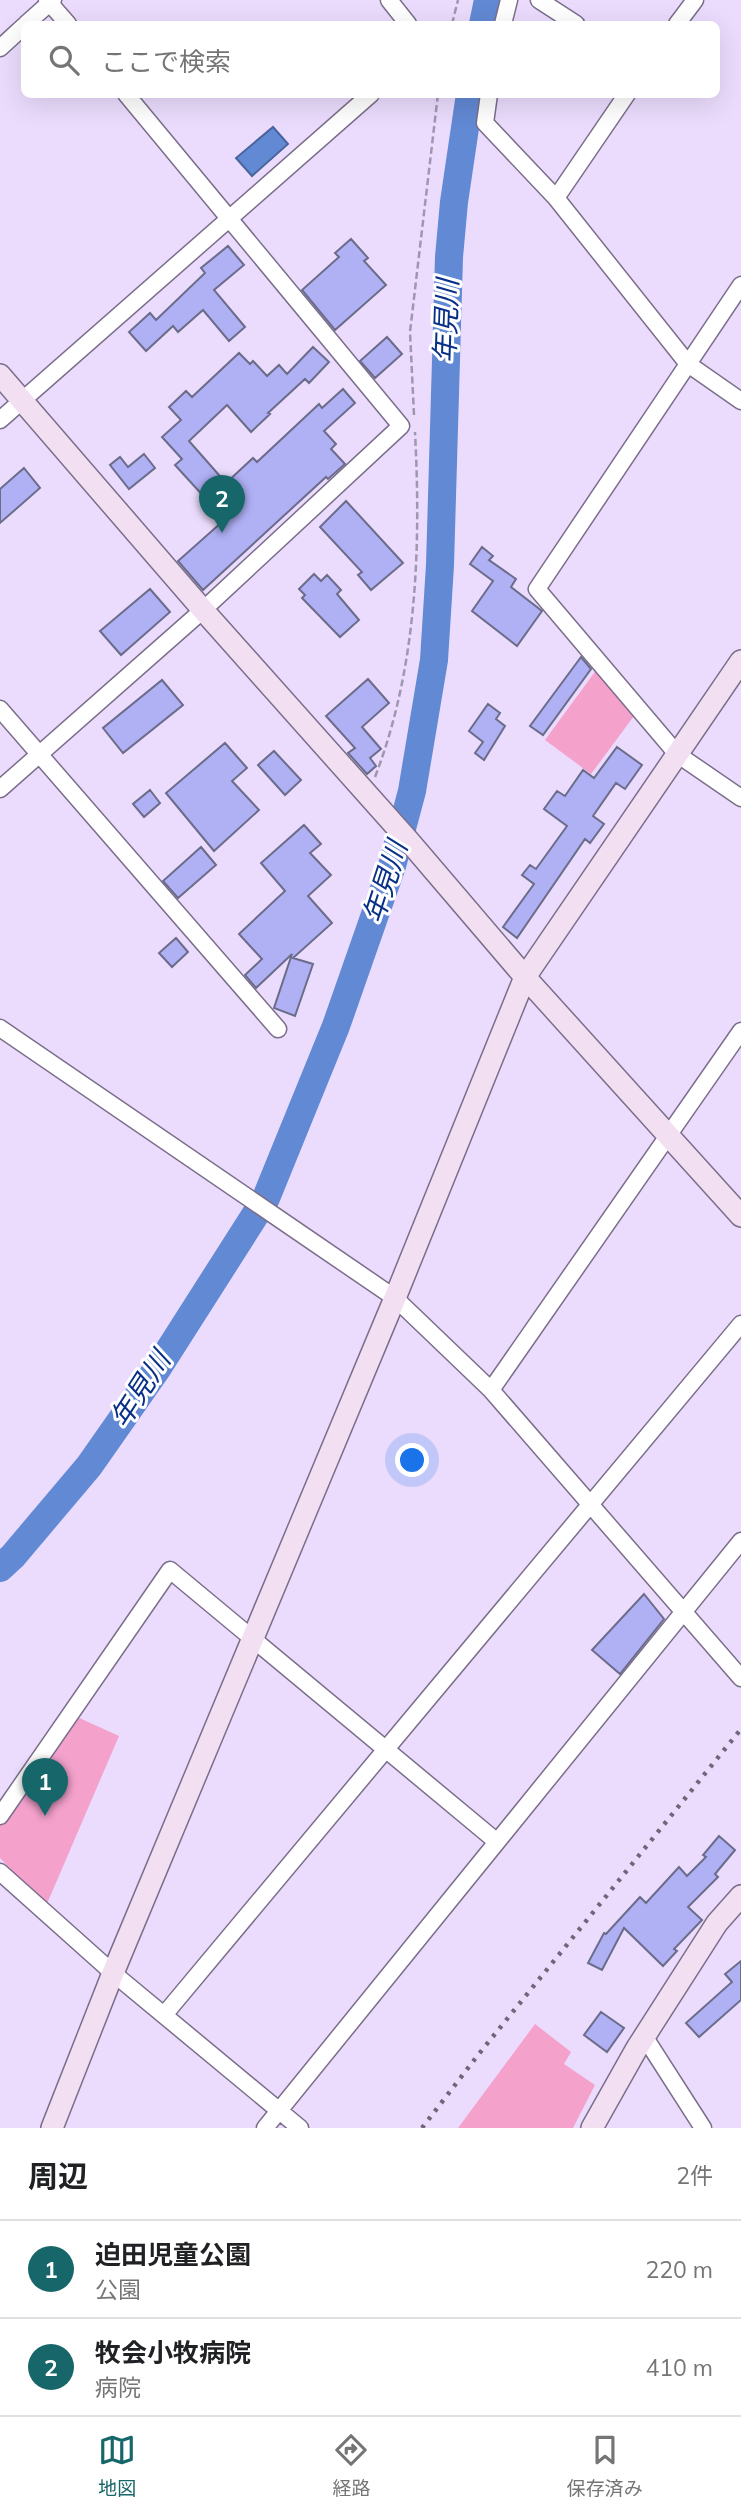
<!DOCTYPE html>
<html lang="ja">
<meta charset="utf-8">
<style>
body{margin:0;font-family:Mulish,"Noto Sans JP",sans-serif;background:#f2f2f2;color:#202124}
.you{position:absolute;left:413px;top:1461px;width:24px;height:24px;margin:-18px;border:5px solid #fff;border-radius:50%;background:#1a73e8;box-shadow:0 0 0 10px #1a73e833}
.badge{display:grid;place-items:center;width:46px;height:46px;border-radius:50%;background:#176669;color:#fff;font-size:23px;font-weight:700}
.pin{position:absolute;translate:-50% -58px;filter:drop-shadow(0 2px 4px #0008)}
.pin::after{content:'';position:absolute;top:37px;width:24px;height:21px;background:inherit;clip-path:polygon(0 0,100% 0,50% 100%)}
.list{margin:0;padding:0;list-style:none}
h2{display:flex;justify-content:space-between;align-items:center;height:91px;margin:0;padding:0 28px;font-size:30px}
h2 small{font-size:23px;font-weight:400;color:#757577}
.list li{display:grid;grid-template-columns:46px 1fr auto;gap:21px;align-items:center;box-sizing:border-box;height:98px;padding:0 28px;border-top:2px solid #e0e0e0}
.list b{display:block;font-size:26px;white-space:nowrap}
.list p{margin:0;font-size:23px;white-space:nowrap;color:#757577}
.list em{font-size:23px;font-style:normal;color:#757577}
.icon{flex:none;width:38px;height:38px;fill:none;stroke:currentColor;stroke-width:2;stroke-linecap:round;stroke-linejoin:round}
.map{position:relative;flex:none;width:741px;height:2128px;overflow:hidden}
.search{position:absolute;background:#fff;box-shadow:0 7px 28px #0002;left:21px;right:21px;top:21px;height:77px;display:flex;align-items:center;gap:18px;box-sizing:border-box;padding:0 24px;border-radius:10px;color:#757577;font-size:26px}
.sheet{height:287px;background:#fff}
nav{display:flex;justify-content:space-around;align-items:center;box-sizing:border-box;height:98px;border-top:2px solid #e0e0e0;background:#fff;font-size:19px;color:#757577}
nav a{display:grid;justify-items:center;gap:4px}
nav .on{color:#176669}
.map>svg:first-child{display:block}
.green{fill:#f4a1cc}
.water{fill:#6289d4;stroke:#4a649c;stroke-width:2}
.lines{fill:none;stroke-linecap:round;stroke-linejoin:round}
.river{stroke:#6289d4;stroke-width:28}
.building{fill:#b0b0f5;stroke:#6b6c8a;stroke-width:2}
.street-casing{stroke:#7b6e8b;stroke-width:19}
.secondary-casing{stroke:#7b6e8b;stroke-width:24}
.path{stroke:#a196af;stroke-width:2.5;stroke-dasharray:7 3.5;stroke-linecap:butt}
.street{stroke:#fff;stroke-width:16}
.secondary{stroke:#f2e0f2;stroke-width:21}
.rail{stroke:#6f667a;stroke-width:4.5;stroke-dasharray:3.5 7;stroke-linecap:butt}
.labels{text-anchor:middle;stroke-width:6;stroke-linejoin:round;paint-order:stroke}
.water-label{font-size:28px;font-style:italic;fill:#083087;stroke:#fff}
</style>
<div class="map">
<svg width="741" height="2128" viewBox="0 0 741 2128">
<rect width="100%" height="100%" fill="#ebdcfd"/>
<path class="green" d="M597,669L634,716L591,774L545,740Z
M75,1716L119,1736L46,1906L0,1858V1824Z
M535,2024L571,2052L564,2064L595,2085L573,2128H458Z"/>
<path class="water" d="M273,127L288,144L252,176L236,158Z"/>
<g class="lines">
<path class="river" d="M483,24L488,0
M0,1568L13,1556L89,1466L157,1369L266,1198L336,1026L392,866L412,791L434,660L440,565L449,257L454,202L470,94"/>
</g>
<path class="building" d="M351,239L368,258L364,261L386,285L335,330L302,290L339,257L335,253Z
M228,246L244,265L214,290L245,327L229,341L203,310L178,332L173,326L146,351L129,332L150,313L156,320L205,273L201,268Z
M387,337L402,354L375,378L360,361Z
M313,347L329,362L309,383L305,379L268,413L270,414L251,432L227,405L189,441L226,483L253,458L257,462L319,404L322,408L343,389L355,403L324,431L336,444L331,449L345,464L328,479L326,477L203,590L178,561L222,522L204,503L207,500L175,465L182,459L162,437L181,420L169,407L186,391L192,397L239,353L250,364L253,361L267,376L279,365L287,374Z
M144,454L155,468L129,489L110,465L120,457L128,467Z
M24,468L40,488L0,523V489Z
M346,501L403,563L371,590L358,575L362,572L320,527Z
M482,547L493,556L489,560L516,579L511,587L542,611L517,646L472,611L493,581L470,564Z
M314,574L321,581L327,575L341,590L337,594L359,620L340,637L302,598L305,595L299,589Z
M150,589L170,612L121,655L100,631Z
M581,657L591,669L543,735L530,726Z
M368,679L389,703L362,727L381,749L370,758L376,766L367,774L348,753L355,748L326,716Z
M162,680L183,705L123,753L103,728Z
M488,704L500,713L496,719L505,726L484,760L475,753L483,742L469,731Z
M225,743L247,768L232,781L259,810L214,851L166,793Z
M617,747L642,765L625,789L616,783L593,816L604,824L590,843L585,839L517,938L503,927L534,884L522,875L530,865L536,869L567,826L544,809L557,791L565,796L583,770L594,778Z
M274,751L301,780L285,795L258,765Z
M150,790L160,803L144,817L133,804Z
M304,825L321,844L310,853L331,875L308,896L332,923L293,958L313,964L295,1016L274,1008L292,954L256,988L245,975L262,959L239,934L285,891L261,863Z
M201,847L216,865L178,898L163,881Z
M176,938L188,952L172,967L159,953Z
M644,1594L664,1619L620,1674L592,1650Z
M719,1836L735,1850L715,1874L718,1877L688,1907L702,1920L674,1949L677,1951L663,1966L624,1928L602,1970L588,1963L604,1933L606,1934L640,1897L646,1903L679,1867L687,1876L706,1857L703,1855Z
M741,1961V2000L699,2037L686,2023L732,1982L725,1974Z
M601,2012L624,2028L607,2052L584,2035Z"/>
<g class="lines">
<defs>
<path id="street" d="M47,0L68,24
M389,0L408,24
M539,0L576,24
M26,24L53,0
M503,24L509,0
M677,24L695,0
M0,48L24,26
M489,94L485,123L556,198L688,364L741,401
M556,198L627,94
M741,285L537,589L677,754L741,798
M0,420L371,94
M0,709L278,1029
M0,789L203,610L401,426L126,94
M0,1028L395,1298L491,1390L741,1678
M491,1390L741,1031
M0,1816L170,1570L496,1841
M0,1872L113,1973L300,2128
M164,2015L741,1324
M644,2036L703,2128
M265,2128L741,1541"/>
<path id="secondary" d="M0,375L203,610L408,840L525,977L741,1216
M52,2128L113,1973L395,1298L525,977L741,661
M592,2128L637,2048L717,1923L741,1896"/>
</defs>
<use href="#street" class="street-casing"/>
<use href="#secondary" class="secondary-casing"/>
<path class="path" d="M452,24L458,0
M414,415L410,332L438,94
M375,777C417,668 421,548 415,432"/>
<use href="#street" class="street"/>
<use href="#secondary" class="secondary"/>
<path class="rail" d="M422,2128L478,2055L741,1729"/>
</g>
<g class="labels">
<g class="water-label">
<text transform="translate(446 321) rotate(-88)" y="10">年見川</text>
<text transform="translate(385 882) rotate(-72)" y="10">年見川</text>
<text transform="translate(140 1389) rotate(-57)" y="10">年見川</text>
</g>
</g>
</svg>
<div class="you"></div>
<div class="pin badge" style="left:45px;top:1816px">1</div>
<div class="pin badge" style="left:222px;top:533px">2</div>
<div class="search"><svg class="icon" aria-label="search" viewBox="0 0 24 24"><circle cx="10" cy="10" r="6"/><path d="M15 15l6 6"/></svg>ここで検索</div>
</div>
<section class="sheet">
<h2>周辺<small>2件</small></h2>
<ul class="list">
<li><span class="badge">1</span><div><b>迫田児童公園</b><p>公園</p></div><em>220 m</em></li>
<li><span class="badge">2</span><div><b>牧会小牧病院</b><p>病院</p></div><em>410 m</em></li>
</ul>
</section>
<nav>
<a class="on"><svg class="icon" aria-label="map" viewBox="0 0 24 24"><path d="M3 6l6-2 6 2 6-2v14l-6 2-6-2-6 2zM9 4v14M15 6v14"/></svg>地図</a>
<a><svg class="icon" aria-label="directions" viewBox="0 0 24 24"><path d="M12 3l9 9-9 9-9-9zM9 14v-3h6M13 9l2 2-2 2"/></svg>経路</a>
<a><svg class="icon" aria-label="saved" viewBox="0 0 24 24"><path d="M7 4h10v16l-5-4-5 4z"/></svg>保存済み</a>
</nav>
